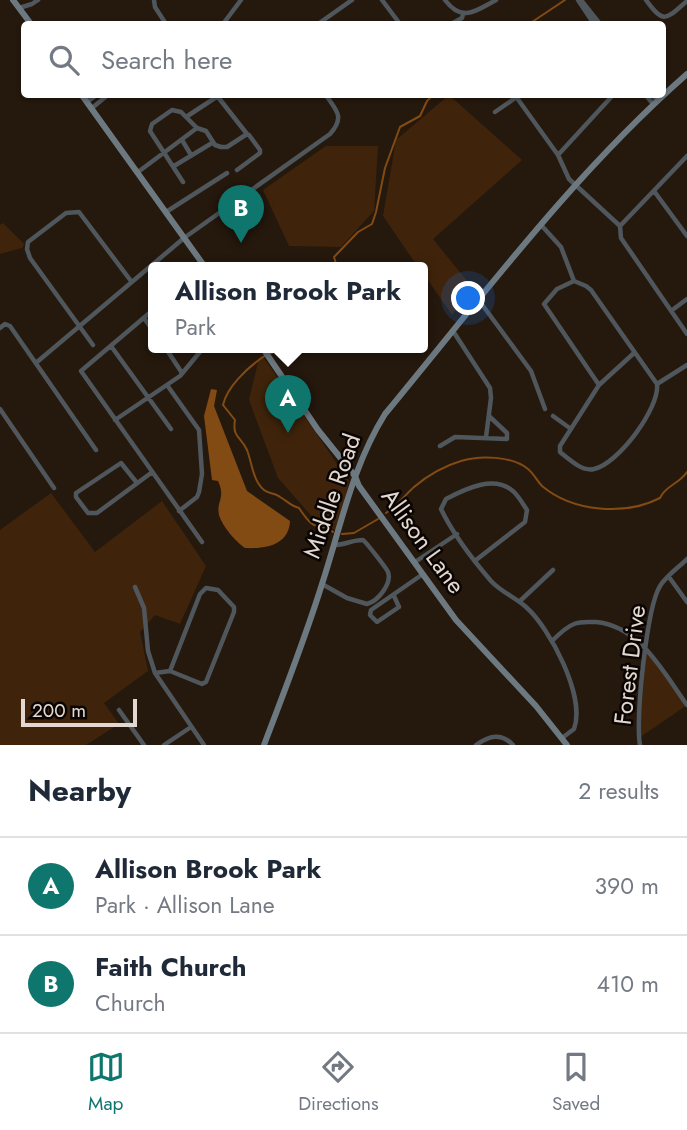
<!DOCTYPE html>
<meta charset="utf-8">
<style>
body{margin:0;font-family:Jost,sans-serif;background:#f6f6f7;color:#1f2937}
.scale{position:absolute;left:21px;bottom:18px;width:116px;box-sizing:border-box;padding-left:7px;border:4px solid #e2d8d1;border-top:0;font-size:19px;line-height:24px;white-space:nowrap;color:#e2d8d1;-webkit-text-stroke:5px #0a0502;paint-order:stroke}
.you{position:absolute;left:469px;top:299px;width:24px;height:24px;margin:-18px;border:5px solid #fff;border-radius:50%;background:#1a73e8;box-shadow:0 0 0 10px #1a73e833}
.badge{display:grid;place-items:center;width:46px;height:46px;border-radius:50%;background:#0f766e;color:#fff;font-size:23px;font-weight:700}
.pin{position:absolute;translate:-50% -58px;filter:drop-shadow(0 2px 4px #0008)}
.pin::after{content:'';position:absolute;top:37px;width:24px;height:21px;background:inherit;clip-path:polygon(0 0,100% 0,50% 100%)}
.popup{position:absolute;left:148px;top:262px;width:280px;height:91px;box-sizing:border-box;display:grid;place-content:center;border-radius:7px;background:#fff;filter:drop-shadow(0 2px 5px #0005);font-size:23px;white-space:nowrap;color:#747a83}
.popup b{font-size:26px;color:#1f2937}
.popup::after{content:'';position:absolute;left:50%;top:100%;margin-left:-14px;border:14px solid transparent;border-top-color:#fff}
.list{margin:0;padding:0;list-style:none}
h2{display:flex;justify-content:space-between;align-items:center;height:91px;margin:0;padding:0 28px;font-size:30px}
h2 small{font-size:23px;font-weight:400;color:#747a83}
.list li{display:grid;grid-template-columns:46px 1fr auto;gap:21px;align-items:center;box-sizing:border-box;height:98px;padding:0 28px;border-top:2px solid #e0e1e3}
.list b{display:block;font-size:26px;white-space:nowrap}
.list p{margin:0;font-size:23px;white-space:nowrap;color:#747a83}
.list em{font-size:23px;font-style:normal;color:#747a83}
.icon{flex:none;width:38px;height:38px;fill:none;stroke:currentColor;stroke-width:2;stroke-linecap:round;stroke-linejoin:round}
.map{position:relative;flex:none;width:687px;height:745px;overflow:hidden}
.search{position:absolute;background:#fff;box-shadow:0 2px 5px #0004;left:21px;right:21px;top:21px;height:77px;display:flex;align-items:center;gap:18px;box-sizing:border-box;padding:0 24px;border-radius:7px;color:#747a83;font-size:26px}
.sheet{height:287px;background:#fff}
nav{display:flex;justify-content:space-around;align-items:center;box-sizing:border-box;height:98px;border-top:2px solid #e0e1e3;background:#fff;font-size:19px;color:#747a83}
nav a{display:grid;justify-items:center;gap:4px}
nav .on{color:#0f766e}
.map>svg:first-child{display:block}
.green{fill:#3f240b}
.water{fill:#834b14}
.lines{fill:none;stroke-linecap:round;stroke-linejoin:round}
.stream{stroke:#834b14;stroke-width:2}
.street{stroke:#4f575c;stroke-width:4.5}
.secondary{stroke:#6d7981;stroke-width:6}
.labels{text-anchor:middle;stroke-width:5;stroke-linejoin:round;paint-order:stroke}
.street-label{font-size:24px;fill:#e2d8d1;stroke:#0a0502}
</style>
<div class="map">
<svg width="687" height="745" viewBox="0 0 687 745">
<rect width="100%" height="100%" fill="#25180d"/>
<path class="green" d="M449,95L522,160L433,239L472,287L452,315L423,273V267H418L383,216L396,140Z
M326,146H378L374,211L341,247L289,246L263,190Z
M3,223L24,244L22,248L0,254V225Z
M262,355L349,481L337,531L314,519L278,478L249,400L259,358Z
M51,493L95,552L162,501L206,566L180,624L155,615L140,632L148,671L104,703L119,724L86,745H0V530Z
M646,649L687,705L639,738Z"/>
<path class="water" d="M211,389L217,390L214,406L247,491L290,521C289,545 266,549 245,548C236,542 222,526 219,515C216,501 226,498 218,481L212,480L204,416Z"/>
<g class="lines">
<path class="stream" d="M529,24L565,0
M337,267L334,257L358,232L372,224L376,212L385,168L400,127L420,116L427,101L434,94
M283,347C276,352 269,353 263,357C247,368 227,387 223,405L235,420C232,438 241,436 247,450C252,463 253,481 264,490C269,494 276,493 280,497C287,501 291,506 299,508C306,518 312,529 326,527L333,532
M386,513C397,506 404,496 414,487C427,476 444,466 461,461C480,455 512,456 528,469C534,474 537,481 542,486C573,512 625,516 660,498C665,486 679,484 687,472
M342,534L354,533L378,519"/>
<path class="street" d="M154,0L155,7L166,24
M382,0L400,24
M445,0C462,23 476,11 496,0
M578,0L594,24
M581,0L600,24
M646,0C664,25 666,19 687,1
M19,8L32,4L38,0
M223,24L241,0
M318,24L352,0
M451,24L462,18L463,14
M645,94L653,104
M652,94L657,100
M218,97L247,134
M517,98L558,155L569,179L620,226
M87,102L98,94
M92,108L109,94
M495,112L521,94
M186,117L221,94
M182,140L191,155
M558,155L614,94
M174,166L212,143
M138,172L197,128
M183,182L150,131L152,124L172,110L181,112L197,128L206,131L215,145L221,147H227L247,134L249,135L260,150V153L237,170
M654,191L687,236
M166,212L227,173
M542,226L561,247L574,281L586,286L591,290L657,384C660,408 618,464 594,469C582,472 569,459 560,452V446L599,385L634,353
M620,226L621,238L687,334
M620,226L687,156
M574,281L557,289L544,304L599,385
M478,299L531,371L545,409
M153,310L81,371L202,542
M671,311L687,299
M144,318L153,331
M0,328L5,324L10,326L96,450
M453,331L490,388L491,398L486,437
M93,345L30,258L27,249L28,242L66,213L79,212L131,281
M111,346L171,429
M165,347L182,373
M37,362L184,238L330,134C345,117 337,111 325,94
M657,384L687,365
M167,385L199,430L202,474L199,492L197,497L179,511
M0,409L54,488
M553,416L571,429
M115,420L180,376L204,347
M440,446L455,437L507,439V433L490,417
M137,483L121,463L76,493V497L88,513H97L151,473
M476,560L525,522L527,510C523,504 519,497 514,492C495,474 465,489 446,499L441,509C453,534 473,560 491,581C501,592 515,597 526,607C550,628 586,697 574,729L562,738
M415,562L457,534
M669,577L687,602
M322,584L347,598L367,604C378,601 392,584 388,572C387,569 366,542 363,540C352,540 345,545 334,545
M135,587L144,608L148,651L155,673L204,745
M394,596L399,607L377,622L370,615L371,610L423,574
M520,601L553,570
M552,641C558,635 566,627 574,624C581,621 588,622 596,622C640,626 663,672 687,705
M155,673L170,671L200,594L206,588L218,590L234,607V612L206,682L202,684L170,671
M119,710L144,745
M164,745L191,727
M476,745C489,736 501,732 513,745
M640,745C635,719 647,607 660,586C666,576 679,567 687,559"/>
<path class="secondary" d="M13,0L31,24
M81,94L205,267
M262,347L318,430L355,476L359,486L456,620L536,706L567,745
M264,745C284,692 305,639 322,584C341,526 352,467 385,414C481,298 573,174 687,74"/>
</g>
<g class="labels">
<g class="street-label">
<text transform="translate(332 496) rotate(-71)" y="8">Middle Road</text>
<text transform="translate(423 541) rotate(54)" y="8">Allison Lane</text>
<text transform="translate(630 665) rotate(-83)" y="8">Forest Drive</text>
</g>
</g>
</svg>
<div class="scale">200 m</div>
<div class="you"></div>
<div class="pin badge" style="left:288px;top:433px">A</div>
<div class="popup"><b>Allison Brook Park</b>Park</div>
<div class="pin badge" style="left:241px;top:243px">B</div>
<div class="search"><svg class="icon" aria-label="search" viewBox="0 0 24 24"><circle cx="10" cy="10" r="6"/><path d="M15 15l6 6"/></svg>Search here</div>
</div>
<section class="sheet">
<h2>Nearby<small>2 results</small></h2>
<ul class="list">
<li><span class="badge">A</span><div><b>Allison Brook Park</b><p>Park · Allison Lane</p></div><em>390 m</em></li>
<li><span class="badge">B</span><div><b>Faith Church</b><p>Church</p></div><em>410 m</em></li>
</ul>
</section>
<nav>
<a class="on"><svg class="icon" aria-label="map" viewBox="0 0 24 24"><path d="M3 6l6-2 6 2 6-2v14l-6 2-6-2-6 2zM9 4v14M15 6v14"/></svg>Map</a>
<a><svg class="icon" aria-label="directions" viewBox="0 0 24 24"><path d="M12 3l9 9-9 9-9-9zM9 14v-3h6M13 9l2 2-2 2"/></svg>Directions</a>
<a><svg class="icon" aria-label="saved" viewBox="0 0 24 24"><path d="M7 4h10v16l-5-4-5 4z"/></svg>Saved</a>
</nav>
